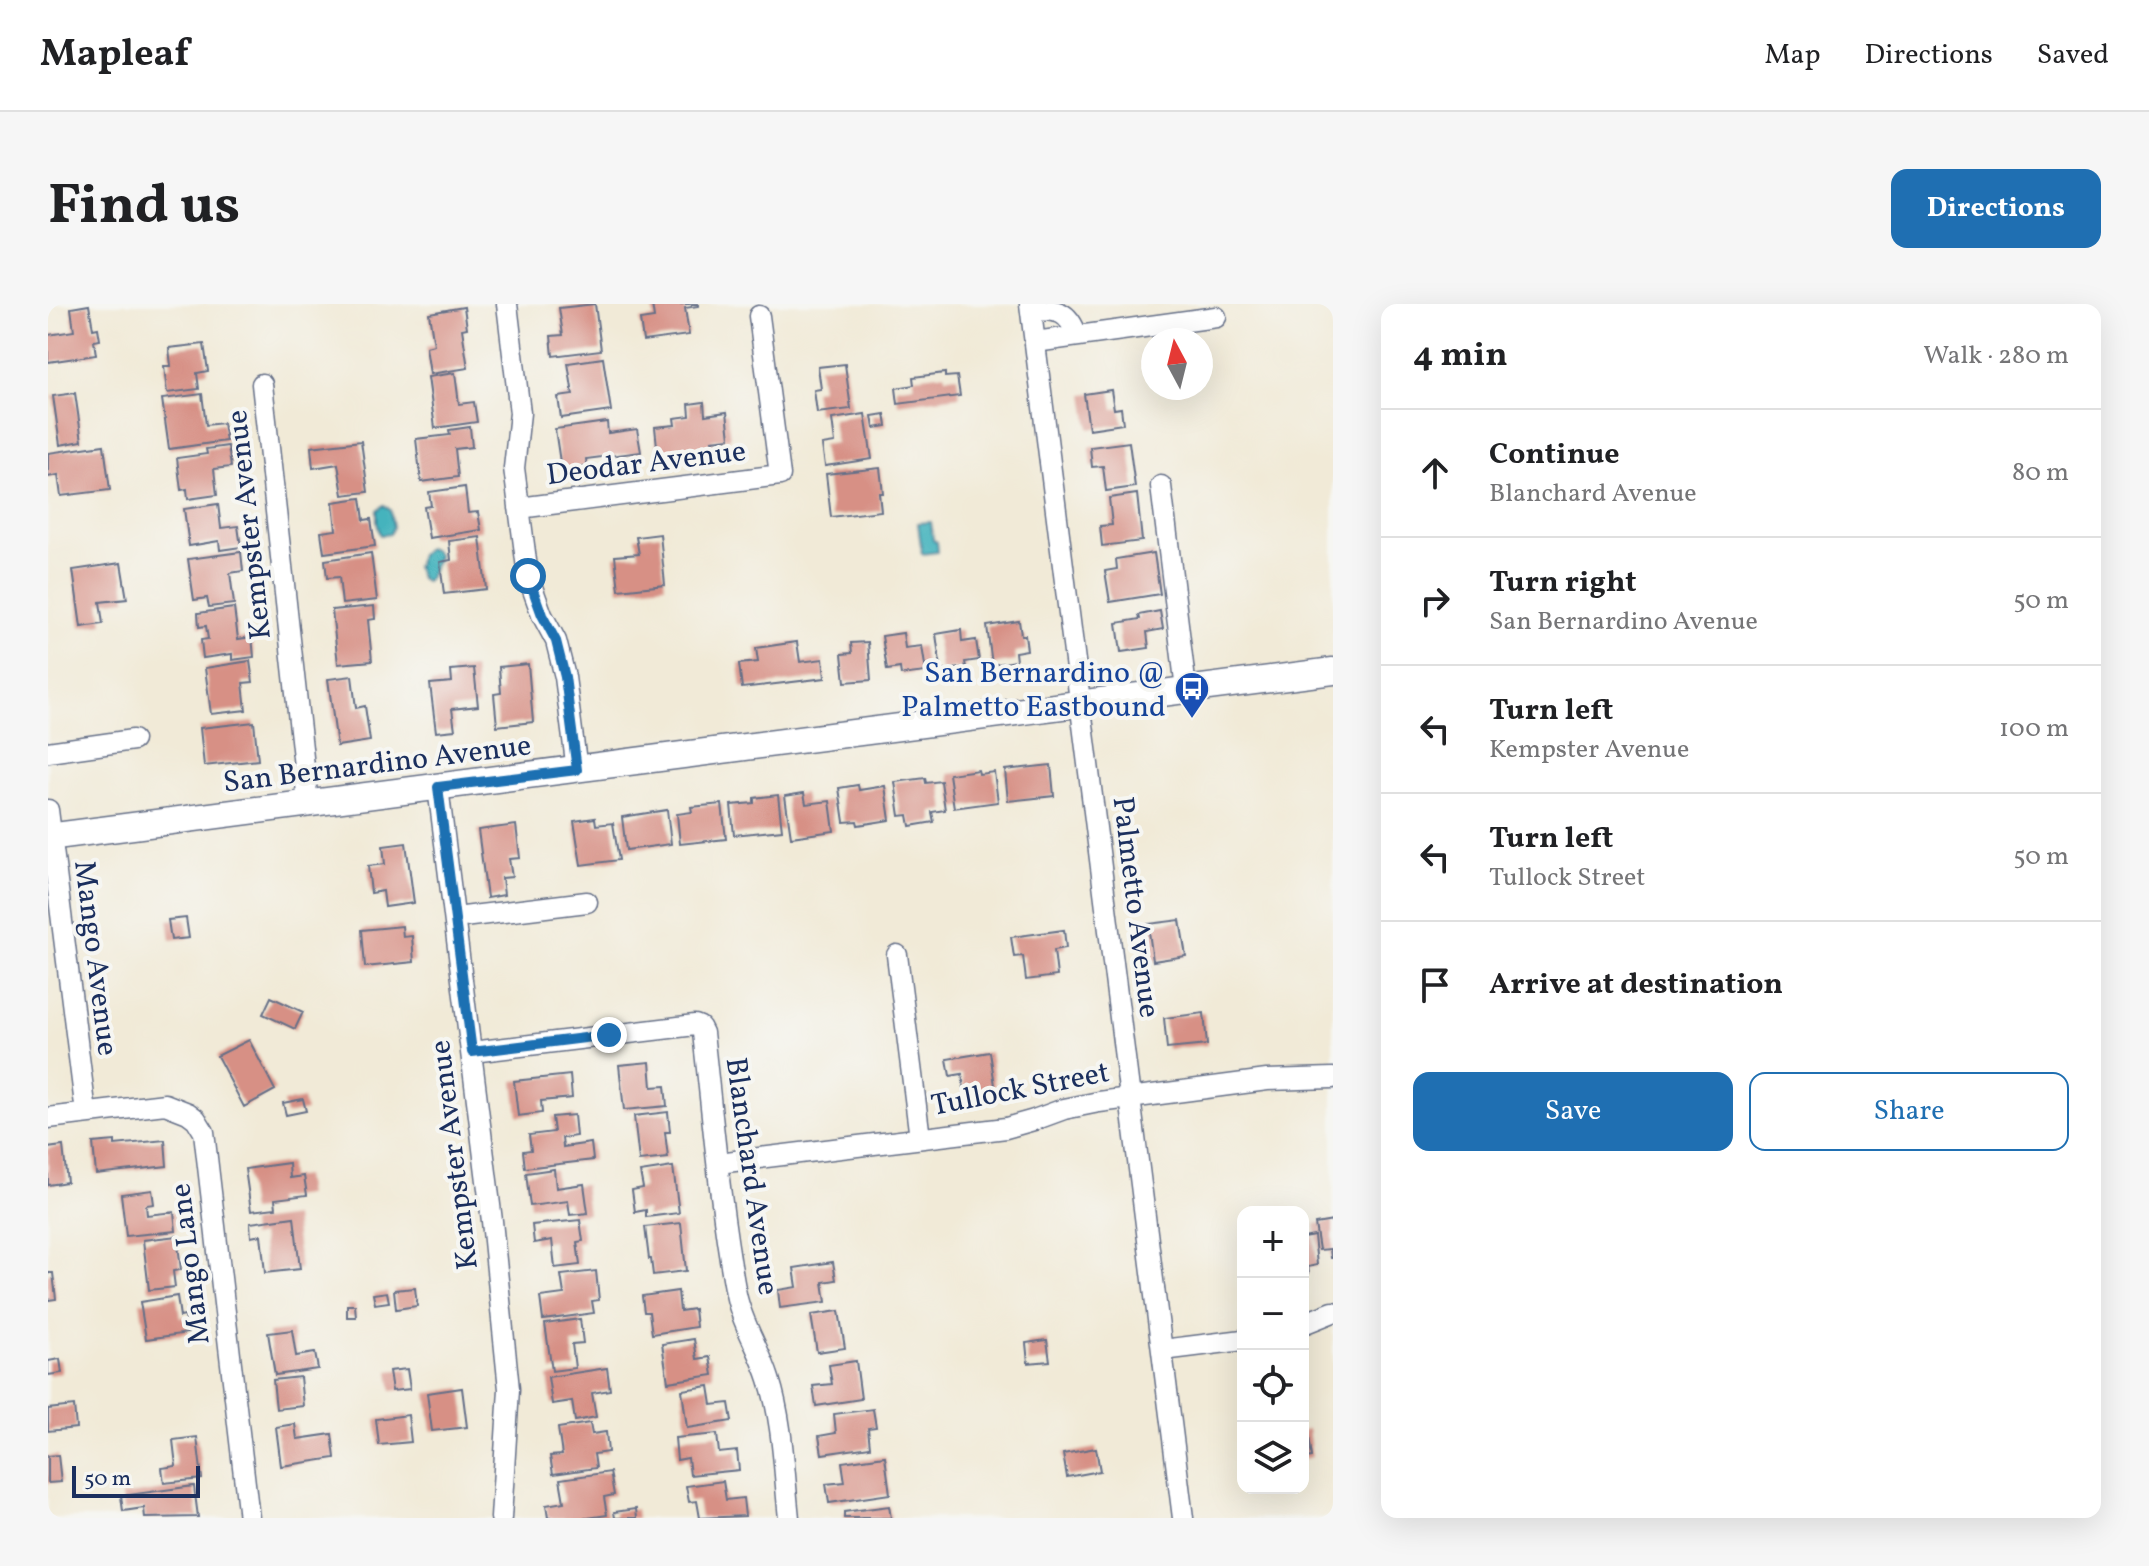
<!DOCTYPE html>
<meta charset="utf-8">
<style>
body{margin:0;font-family:Vollkorn,serif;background:#f6f6f6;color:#202124}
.controls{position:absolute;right:24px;bottom:24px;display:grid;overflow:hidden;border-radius:16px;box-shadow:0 8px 32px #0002}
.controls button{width:72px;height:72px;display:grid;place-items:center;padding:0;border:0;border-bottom:2px solid #e0e0e0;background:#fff;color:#202124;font:40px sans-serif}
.compass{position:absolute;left:1093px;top:24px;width:72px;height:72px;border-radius:50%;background:#fff;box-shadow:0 8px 32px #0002;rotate:353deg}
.scale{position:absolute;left:24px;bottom:20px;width:128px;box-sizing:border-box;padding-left:8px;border:4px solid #1b2f5e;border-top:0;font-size:22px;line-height:28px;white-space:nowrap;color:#1b2f5e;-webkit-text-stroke:6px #f6f6f2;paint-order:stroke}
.stop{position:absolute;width:24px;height:24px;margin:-18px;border:6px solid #1f6fb2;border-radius:50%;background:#fff}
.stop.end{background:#1f6fb2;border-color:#fff;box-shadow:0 2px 8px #0008}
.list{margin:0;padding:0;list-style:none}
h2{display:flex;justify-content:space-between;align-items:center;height:104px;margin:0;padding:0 32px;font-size:34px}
h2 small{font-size:26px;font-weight:400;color:#757577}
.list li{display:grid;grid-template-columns:52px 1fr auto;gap:24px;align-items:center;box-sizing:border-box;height:128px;padding:0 32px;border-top:2px solid #e0e0e0}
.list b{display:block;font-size:30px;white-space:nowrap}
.list p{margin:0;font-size:26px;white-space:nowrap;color:#757577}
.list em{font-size:26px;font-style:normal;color:#757577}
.actions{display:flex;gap:16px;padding:24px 32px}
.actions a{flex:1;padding:18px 0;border:2px solid #1f6fb2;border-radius:16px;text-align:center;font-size:28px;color:#1f6fb2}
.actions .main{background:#1f6fb2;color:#fff}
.icon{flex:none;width:44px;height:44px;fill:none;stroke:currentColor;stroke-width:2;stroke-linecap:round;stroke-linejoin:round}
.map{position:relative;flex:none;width:1285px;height:1214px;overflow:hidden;border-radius:16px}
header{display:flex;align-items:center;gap:48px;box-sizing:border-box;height:112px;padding:0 40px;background:#fff;border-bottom:2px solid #e0e0e0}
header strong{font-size:38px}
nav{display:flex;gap:44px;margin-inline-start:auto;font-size:28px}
.intro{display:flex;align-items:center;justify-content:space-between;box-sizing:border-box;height:192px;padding:0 48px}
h1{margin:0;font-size:56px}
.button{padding:20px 36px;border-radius:16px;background:#1f6fb2;color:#fff;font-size:28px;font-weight:700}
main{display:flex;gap:48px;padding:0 48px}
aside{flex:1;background:#fff;border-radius:16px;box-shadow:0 8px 32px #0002}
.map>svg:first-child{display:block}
.water{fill:#44b3bd;stroke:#30718e;stroke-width:2}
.building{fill:#d79085}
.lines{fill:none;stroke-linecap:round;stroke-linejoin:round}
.minor-casing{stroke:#667088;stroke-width:23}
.major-casing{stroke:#667088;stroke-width:29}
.minor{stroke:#fff;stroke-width:20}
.major{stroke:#fff;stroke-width:26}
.route{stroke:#1f6fb2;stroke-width:10}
.labels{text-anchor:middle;stroke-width:8;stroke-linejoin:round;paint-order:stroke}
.street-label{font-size:30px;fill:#1b2f5e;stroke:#f6f6f2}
.transit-label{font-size:30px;fill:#164399;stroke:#f6f6f2;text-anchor:end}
</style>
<header>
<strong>Mapleaf</strong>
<nav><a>Map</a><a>Directions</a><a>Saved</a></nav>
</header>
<div class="intro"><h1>Find us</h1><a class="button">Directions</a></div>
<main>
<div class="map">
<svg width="1285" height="1214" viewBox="0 0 1285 1214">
<rect width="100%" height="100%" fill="#f6f6f2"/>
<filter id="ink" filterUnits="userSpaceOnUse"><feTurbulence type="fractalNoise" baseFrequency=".0125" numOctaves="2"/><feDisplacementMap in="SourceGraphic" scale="16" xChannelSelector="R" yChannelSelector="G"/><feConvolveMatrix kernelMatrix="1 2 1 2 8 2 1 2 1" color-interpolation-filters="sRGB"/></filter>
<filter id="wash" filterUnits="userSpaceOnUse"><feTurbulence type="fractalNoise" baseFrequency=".006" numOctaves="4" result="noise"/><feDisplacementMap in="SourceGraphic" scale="32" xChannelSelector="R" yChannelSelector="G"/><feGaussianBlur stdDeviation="1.8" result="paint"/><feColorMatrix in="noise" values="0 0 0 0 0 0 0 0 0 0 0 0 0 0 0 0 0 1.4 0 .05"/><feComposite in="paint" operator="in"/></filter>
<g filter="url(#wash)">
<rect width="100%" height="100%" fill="#f1ead7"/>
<path class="water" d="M336,201L342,206L345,223L342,230L332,231L329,218V206Z
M883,218L885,236L889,238L890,248L874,250L870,219Z
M379,244L386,246L390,252L381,274L378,277L373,275L368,264L372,251Z"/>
<g id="blocks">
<path class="building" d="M547,0L553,46L505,52L503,32L515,31L511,4Z
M604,0H650V2L637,4L641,31L595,37L592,16L606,14Z
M41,1L45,25L50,24L52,36L46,37L48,51L0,58V31L26,27L23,4Z
M416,3L419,24L414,25L420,64L382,70L378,43L386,41L381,9Z
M156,40L160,67L149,69L151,85L119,89L116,62H123L121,44Z
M555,54L563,107L513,114L510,93L525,91L520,59Z
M797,60L803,105L769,109L766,86L773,85L770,63Z
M407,69L411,100L426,98L429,118L387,124L380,73Z
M897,69V73L909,72L912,92L850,100L848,84L866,81L865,73Z
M1063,86L1066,105L1073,104L1075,120L1041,125L1036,90Z
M27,89L34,137L12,141L5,92Z
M154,90L158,121L175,119L178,137L121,145L114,95Z
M656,98L657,111L679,108L682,134L664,136L665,146L610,152L607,123L627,121L626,114L642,112L641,100Z
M817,110L824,155L777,162L774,141L787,139L784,115Z
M837,110L839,122L826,124L824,112Z
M559,118L560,129L589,125L593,148L538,155L539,162L513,165L507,125Z
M422,123L424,143L407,145L410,173L373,178L368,135L402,131L401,126Z
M313,137L320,188L295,191L290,160L265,164L263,143Z
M1081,138L1087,183L1058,187L1055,162L1044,163L1042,143Z
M56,141L62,186L13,192L10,171L0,173V149Z
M180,142L183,163L166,165L169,191L140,195L139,185L133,186L129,154L159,150L158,145Z
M832,164L835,189H831L833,207L783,213L778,170Z
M417,183L420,209L430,208L433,226L381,234L376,203L383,202L381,188Z
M1089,190L1094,237L1054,242L1052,222L1064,221L1061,194Z
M313,194L316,216L323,215L327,242L276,249L273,228L288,226L285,198Z
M170,200L173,224L190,222L193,243L172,246L171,237L141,242L136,205Z
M612,230L617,281L571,286L567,252L591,250L588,233Z
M432,233L438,285L396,290L392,258L403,256L401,237Z
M193,248L195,267L182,269L186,300L161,303L159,294L146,296L140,255Z
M323,249L329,296L294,300L291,273L279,274L277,256Z
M1106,249L1112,290L1062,298L1057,267L1069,265L1068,255Z
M73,259L79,295L52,298L55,320L33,323L25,266Z
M326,302L327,315L320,316L324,357L290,360L284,306Z
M186,304L190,335L204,333L206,353L184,356V350L155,354L153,336L160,335L158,322L151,323L150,309Z
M1112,307L1115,325L1099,328L1101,344L1073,348L1069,319L1092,315L1091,311Z
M971,317L973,331H977L979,346L967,348L968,357L944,361L939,322Z
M913,326L914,338L928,336L931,356L917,358L918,363L893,367L888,330Z
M855,329L857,344L874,342L878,368L853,371L852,364L839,366L834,332Z
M749,338L752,358L775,355L777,374L694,384L691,360L710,358L708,344Z
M820,338L823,376L797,378L794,350L804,349L803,339Z
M202,357L205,378L195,379L198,406L163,410L157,364Z
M480,360L485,418L449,422L446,390L453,389L451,363Z
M426,364L430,402L404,405L407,426L388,428L382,380L404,378L403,366Z
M304,372L308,404L317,402L322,437L289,442L280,375Z
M206,418L210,456L156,462L152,424Z
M1003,461L1006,492L960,497L957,466Z
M930,466L931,470L946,468L950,498L906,504L901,470Z
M877,474L878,479L893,477L897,506L884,508L886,518L862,522L860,511L852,512L847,478Z
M810,481L811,486L837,482L842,516L810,521L809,517L796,518L791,484Z
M756,489L758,500L782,497L786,527L743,533L737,492Z
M730,491L734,526L686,531L683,501L706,499V494Z
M674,500L678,535L632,540L629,510L644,508L643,503Z
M619,506L623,540L578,546L574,513Z
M547,514L548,521L565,519L571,556L533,561L526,517Z
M468,521L472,554L461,555L464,573L454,574L456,591L439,594L430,526Z
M358,539L366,599L337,603L335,587L323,589L320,562L337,560L335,542Z
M138,614L141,634L123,636L120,616Z
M1132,616L1138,652L1105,657L1100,620Z
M354,622L355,633L364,632L366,658L317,663L314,626Z
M1016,626L1018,644L1006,646L1009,672L978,676L975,652L966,653L963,633Z
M223,693L255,708L247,725L215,710Z
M1156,709L1159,741L1119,745L1116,714Z
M201,736L227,786L196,803L169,752Z
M942,748L948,788L917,792L914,770L902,772L899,755Z
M602,758L604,783L617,782L619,802L576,806L571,761Z
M522,771L524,794L493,797L494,809L470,812L466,777Z
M255,795L258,807L238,811L235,799Z
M620,808L622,828H617L620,854L591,857L586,812Z
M526,811L528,832L514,834L515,843L543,839L545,856L477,864L475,847L483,846L481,831L506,828L504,813Z
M117,836L119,862L48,870L45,839L67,837V841Z
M15,842L19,878L0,881V844Z
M241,859L242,874L256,872L259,891L227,895L228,904L203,907L197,865Z
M625,863L631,909L598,913V906L587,908L584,886L595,884L592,868Z
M506,865L508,884L536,880L540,909L522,911L520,897L482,902L478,869Z
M104,886L106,900L98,901L99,911L126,908L128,927L78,932L73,890Z
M246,913L252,965L217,969L213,931L203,933L202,919Z
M532,916L535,937L529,938L532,961L507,964L504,936L486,939L484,921Z
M1285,917V954H1283L1282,945L1271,946L1267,920Z
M633,919L638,967L605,971L603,955H601L597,923Z
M129,932L133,966L125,967L127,983L101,986L95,936Z
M1266,932L1269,961L1260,963L1261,969H1255V934Z
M785,958L788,976L775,978L778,998L732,1004L730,986L749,983L746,964Z
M548,967L551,996L544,997L546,1009L495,1016L492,993L516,990L513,971Z
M0,969H5L8,995L0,996Z
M367,984L369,1002L348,1005L346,986Z
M630,987L632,1007L646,1005L648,1023L604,1030L601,1008H596L594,992Z
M339,988L341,998L327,1000L325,990Z
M129,992L132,1013L137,1012L140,1029L98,1035L92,998Z
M299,1001H307L308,1013H299Z
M791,1007L797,1044L769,1048L763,1011Z
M532,1015L535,1039L524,1040L527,1064L504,1067L497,1020Z
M244,1026L248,1052L267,1049L270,1065L227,1071L220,1029Z
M646,1035L649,1055L662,1053L665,1071L620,1078L614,1040Z
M999,1036L1002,1057L980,1059L978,1039Z
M12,1055L14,1069L0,1071V1057Z
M808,1057L813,1095L768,1102L765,1082L784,1080L781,1061Z
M559,1064L562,1086L544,1089L548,1113L527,1117L524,1097L504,1100L500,1073Z
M359,1065L362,1085L344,1087L341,1067Z
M252,1073L255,1102L228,1105L225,1076Z
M661,1082L664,1101L681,1099L684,1117L639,1124L634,1086Z
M414,1084L419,1123L384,1127L379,1089Z
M26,1102L28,1124L0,1127V1105Z
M825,1105L828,1123L820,1124L822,1143L774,1150L771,1132L788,1129L786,1110Z
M360,1111L363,1138L331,1141L328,1115Z
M542,1119L544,1130L558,1128L560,1148L546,1150L548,1164L505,1170L502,1152L514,1151L510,1124Z
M247,1120L249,1135L284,1130L287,1154L233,1162L228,1123Z
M1260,1125L1264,1153L1255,1155V1126Z
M669,1130L671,1149L689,1147L691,1166L642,1171L640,1154L629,1156L627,1134Z
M149,1133L154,1175L116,1179L114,1164L128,1162L125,1136Z
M1048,1144L1052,1167L1019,1173L1015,1150Z
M10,1151L13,1178L0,1179V1152Z
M837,1152L842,1190L781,1199L778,1180L797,1178L794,1158Z
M562,1168L566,1191L556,1193L559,1211L540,1214H500L498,1201L516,1198L512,1175Z
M675,1177L678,1196L695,1194L697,1212L652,1214L649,1197L641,1198L638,1182Z
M146,1182L150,1213L97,1214L96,1204L75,1207L73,1192Z
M841,1202L843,1214H796V1208Z
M588,1205L589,1214H567L566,1208Z"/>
</g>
</g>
<g filter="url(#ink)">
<use href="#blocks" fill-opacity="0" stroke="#667088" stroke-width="2"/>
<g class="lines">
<defs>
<path id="minor" d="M459,0L472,109L466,164L480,272L494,311L508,337L517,373L529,466
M982,0L1135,1214
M983,6C1008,6 1020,5 1029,32
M987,38L1168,13
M214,80L260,499
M1113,182L1138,385
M471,204L732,171L711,12
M0,448L85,436
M390,483L444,917L461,1085L453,1214
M0,506L38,809
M407,614L539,598
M849,651L872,834
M424,748L647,721L652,723L655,729C665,816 672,904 688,990C694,1020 712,1046 721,1075C735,1118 736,1169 741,1214
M0,814L117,800L140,809L148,815L156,828L201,1214
M670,859L958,824L986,816L1016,805L1051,798L1219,776L1285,774
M1255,1020L1285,1008
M1115,1046L1195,1036"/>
<path id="major" d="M0,533C429,480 856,420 1285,367"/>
</defs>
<use href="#minor" class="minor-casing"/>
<use href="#major" class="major-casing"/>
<use href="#minor" class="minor"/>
<use href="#major" class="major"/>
</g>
</g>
<g class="lines" filter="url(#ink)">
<path class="route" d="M480,272L494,311L508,337L517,373L529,466L390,483L424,748L561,731"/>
</g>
<defs>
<symbol id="bus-pin" viewBox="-11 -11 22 30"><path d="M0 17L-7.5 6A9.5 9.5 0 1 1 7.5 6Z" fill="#1a4fb4" stroke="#f6f6f2"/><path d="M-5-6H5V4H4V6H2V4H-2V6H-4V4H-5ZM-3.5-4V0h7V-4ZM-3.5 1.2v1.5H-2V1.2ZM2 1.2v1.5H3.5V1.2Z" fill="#fff"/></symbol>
</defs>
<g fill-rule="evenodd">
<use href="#bus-pin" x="1124" y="365" width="40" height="54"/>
</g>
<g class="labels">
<g class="street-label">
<text transform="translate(598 158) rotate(-7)" y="10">Deodar Avenue</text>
<text transform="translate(200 221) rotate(-96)" y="10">Kempster Avenue</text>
<text transform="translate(329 459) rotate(-7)" y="10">San Bernardino Avenue</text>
<text transform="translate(1089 603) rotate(83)" y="10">Palmetto Avenue</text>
<text transform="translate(49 654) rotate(83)" y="10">Mango Avenue</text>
<text transform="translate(972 784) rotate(-11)" y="10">Tullock Street</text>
<text transform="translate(405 851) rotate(-97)" y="10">Kempster Avenue</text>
<text transform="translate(705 872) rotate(82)" y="10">Blanchard Avenue</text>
<text transform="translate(141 960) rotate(-97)" y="10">Mango Lane</text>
</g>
<g class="transit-label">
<text x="1118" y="378">San Bernardino @<tspan x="1118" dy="34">Palmetto Eastbound</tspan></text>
</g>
</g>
</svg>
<div class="controls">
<button>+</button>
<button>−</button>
<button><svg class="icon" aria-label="locate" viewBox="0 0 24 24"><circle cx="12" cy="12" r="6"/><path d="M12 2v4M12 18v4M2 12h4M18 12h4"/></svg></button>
<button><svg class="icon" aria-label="layers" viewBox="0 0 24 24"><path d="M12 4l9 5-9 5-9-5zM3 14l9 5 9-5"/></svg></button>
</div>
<svg class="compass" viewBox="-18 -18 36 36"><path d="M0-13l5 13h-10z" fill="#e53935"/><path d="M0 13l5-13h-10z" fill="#757577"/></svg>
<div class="scale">50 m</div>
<div class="stop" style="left:480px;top:272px"></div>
<div class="stop end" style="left:561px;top:731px"></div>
</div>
<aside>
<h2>4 min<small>Walk · 280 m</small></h2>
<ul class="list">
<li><svg class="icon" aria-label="ahead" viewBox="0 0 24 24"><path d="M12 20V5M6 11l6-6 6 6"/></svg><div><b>Continue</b><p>Blanchard Avenue</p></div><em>80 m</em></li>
<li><svg class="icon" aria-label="right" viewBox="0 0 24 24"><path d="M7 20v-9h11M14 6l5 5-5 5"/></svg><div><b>Turn right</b><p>San Bernardino Avenue</p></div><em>50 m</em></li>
<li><svg class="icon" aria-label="left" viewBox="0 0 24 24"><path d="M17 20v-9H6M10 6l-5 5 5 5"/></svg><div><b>Turn left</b><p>Kempster Avenue</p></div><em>100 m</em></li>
<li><svg class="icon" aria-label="left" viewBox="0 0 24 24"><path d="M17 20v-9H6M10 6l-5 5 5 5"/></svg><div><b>Turn left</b><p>Tullock Street</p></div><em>50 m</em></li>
<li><svg class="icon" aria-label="arrive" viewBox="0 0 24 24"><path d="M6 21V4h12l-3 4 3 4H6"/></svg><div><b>Arrive at destination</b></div></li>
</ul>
<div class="actions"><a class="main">Save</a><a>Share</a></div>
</aside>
</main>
